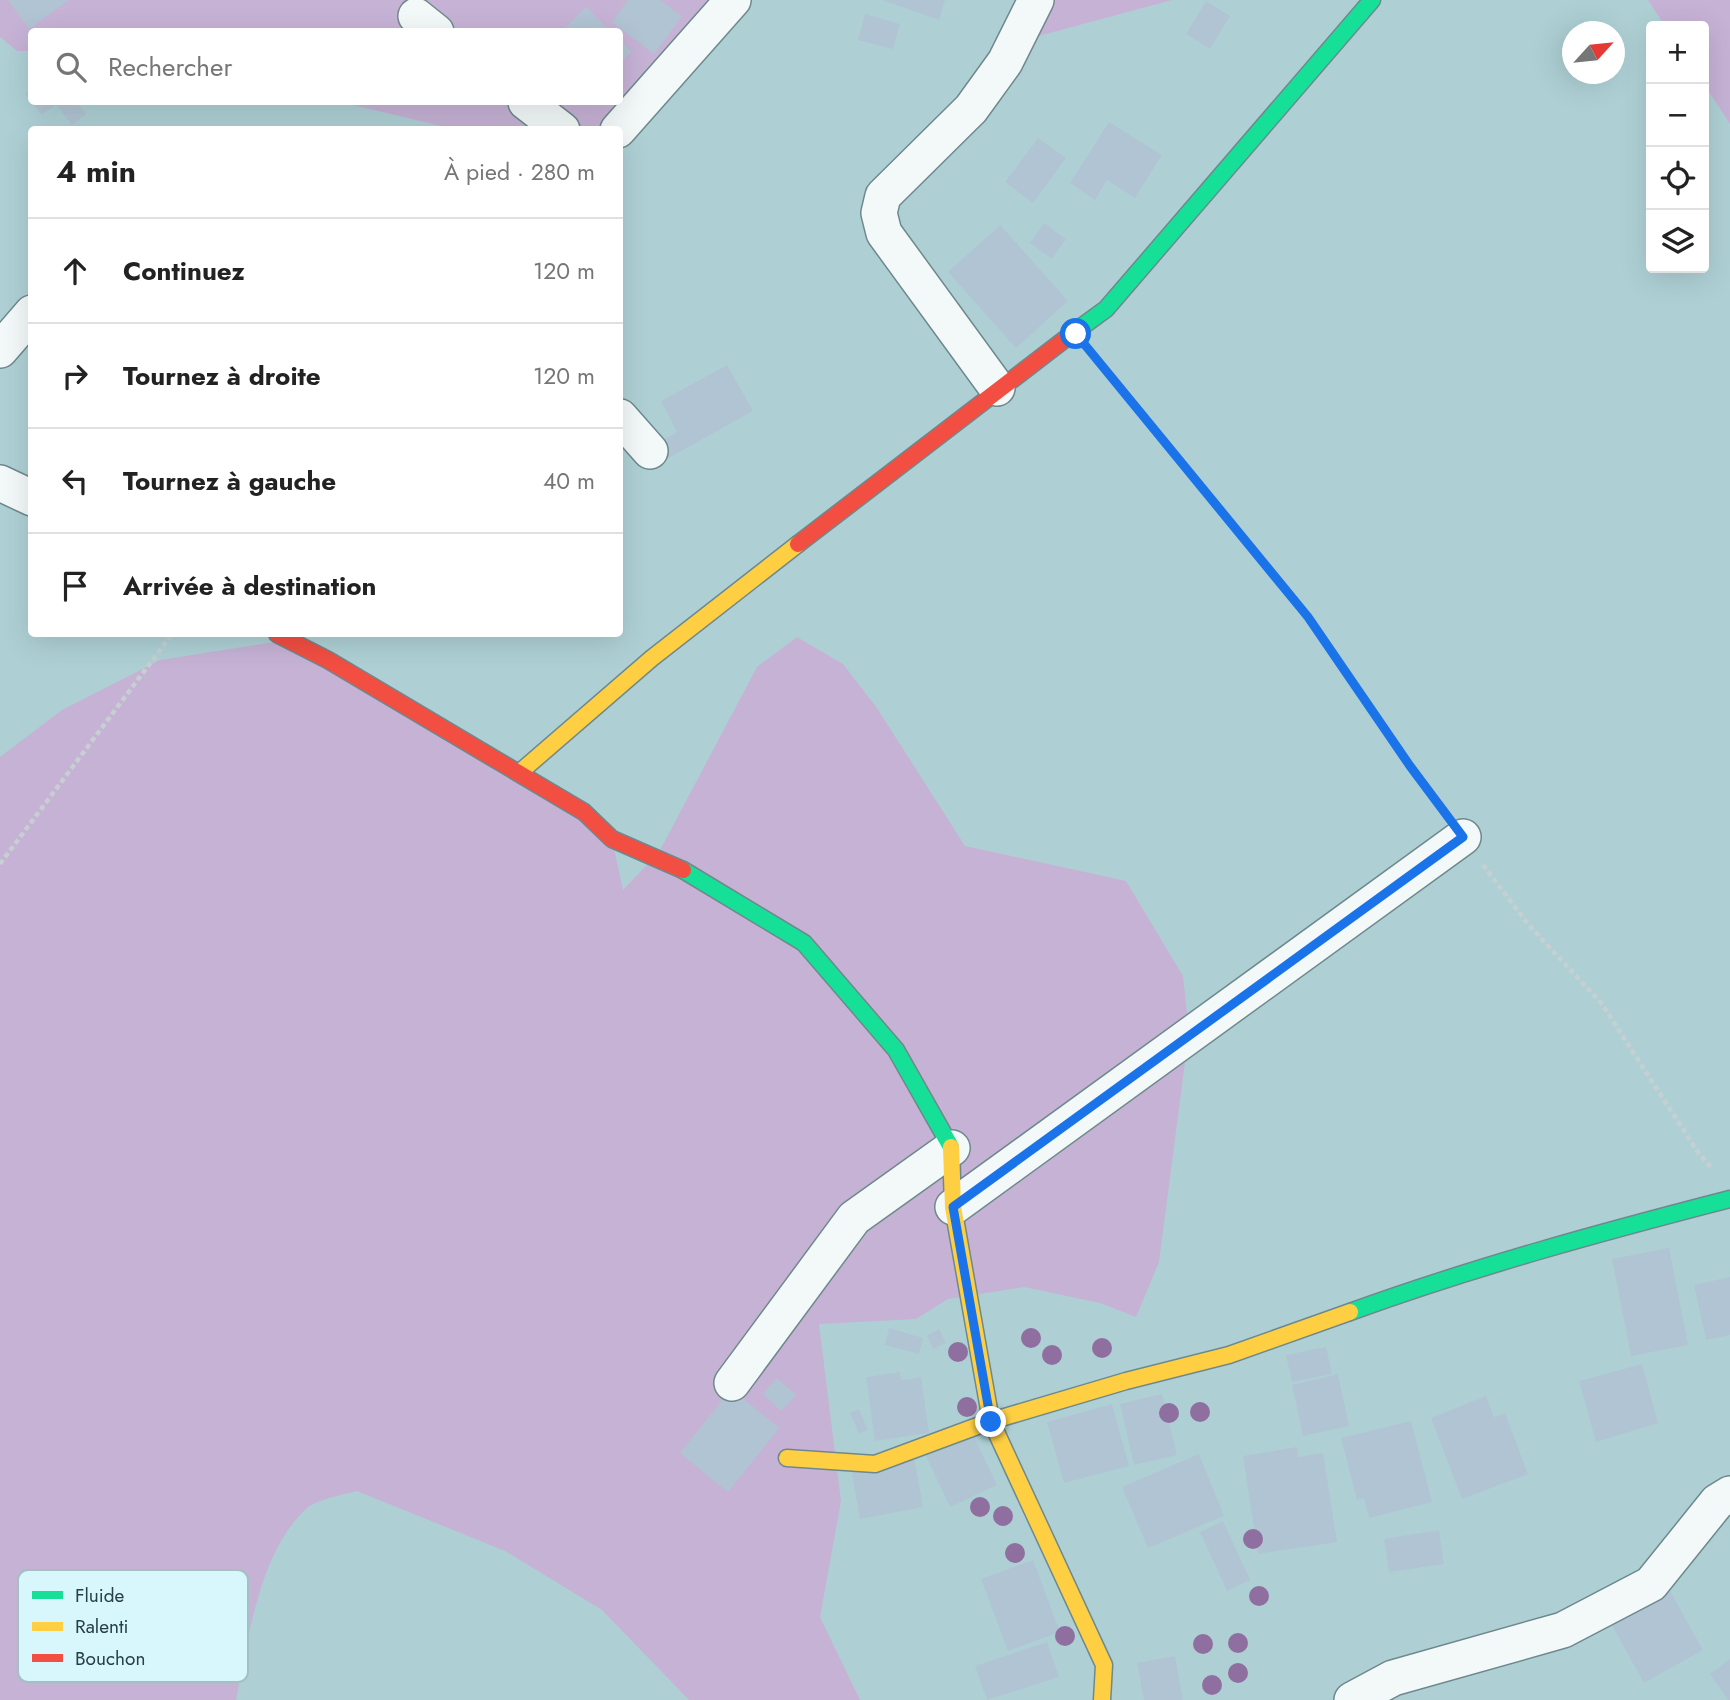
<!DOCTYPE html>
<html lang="fr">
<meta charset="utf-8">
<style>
body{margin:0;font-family:Jost,sans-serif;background:#f6f6f6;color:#222}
.controls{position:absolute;right:21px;top:21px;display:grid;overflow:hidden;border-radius:7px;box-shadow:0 7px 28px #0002}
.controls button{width:63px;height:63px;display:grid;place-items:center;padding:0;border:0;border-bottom:2px solid #e0e0e0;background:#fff;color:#222;font:35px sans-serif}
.compass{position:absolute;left:1562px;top:21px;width:63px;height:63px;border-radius:50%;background:#fff;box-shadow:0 7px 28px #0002;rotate:63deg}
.stop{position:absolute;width:21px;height:21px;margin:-16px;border:5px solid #1a73e8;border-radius:50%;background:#fff}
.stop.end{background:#1a73e8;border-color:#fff;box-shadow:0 2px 7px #0008}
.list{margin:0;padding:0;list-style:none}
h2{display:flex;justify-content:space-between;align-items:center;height:91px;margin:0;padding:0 28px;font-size:30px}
h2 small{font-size:23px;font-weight:400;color:#767676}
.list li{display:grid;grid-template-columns:46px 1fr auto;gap:21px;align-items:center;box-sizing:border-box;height:105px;padding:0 28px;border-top:2px solid #e0e0e0}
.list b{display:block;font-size:26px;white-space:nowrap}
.list em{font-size:23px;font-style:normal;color:#767676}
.icon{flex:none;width:38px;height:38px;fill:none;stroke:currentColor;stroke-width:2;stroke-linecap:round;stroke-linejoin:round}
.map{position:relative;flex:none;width:1730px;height:1700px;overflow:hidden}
.search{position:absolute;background:#fff;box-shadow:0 7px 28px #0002;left:28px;top:28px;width:595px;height:77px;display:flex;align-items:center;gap:18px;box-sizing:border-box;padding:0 24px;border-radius:7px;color:#767676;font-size:26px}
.panel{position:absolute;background:#fff;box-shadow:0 7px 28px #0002;left:28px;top:126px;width:595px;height:511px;border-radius:7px}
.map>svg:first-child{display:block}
.green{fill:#c6b2d5}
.building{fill:#b1c4d3}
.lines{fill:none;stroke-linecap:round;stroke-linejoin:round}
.street-casing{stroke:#6e898d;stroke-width:38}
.fast-casing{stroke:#6e898d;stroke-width:19}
.slow-casing{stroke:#6e898d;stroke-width:19}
.jam-casing{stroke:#6e898d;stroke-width:19}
.path{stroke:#c6d0d2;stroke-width:4.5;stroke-dasharray:5 3.5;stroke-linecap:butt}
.street{stroke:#f3f8f9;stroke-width:35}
.fast{stroke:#16e098;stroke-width:16}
.slow{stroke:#ffcf43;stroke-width:16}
.jam{stroke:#f24e42;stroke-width:16}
.tree{fill:#8f6f9f}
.route{stroke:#1a73e8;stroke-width:9}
.key{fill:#d8f7fc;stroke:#a3c0c5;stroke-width:2}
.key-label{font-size:19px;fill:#264044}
</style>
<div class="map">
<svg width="1730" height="1700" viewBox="0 0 1730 1700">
<rect width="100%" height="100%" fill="#aed0d5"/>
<path class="green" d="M0,0H726L610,129H454L340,102H620V32H32L31,51H17L0,37Z
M1050,0H1172L1035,37Z
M1648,0H1730V124L1704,84V26H1665Z
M797,637L843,664L877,708L965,846L1126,881L1183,976L1189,1032L1159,1262L1136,1317L1100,1303L1024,1287L948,1299L916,1319L819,1324L841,1501L820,1617L860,1700H689L602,1610L505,1551L357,1491C343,1495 317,1499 306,1509C259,1552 248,1640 236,1700H0V757L62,710L160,660L287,640L612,839L623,890L659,852L757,667Z"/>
<path class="building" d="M8,0H69L29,29Z
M628,0H660L682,16L654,54L612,22Z
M882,0H945L939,20Z
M1206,1L1230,16L1210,49L1186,34Z
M586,7L611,32H561Z
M865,14L900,24L893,49L858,40Z
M620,40L631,51L620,64Z
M32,89V102H76L86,114L72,125L56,104L42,115L25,94Z
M1109,122L1162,155L1135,198L1107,180L1095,200L1070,183Z
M1038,138L1066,158L1033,203L1005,182Z
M1044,223L1066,239L1052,259L1030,243Z
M1000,225L1068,301L1016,348L948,272Z
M727,365L753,411L665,460L656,444L677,432L661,401Z
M1669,1248L1688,1345L1631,1356L1612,1259Z
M1730,1277V1335L1706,1340L1694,1285Z
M889,1328L923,1338L919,1354L885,1345Z
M939,1329L946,1343L933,1349L927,1335Z
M1326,1347L1332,1374L1292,1382L1286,1355Z
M1642,1364L1658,1423L1596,1442L1579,1381Z
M900,1372L901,1380L921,1377L929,1433L875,1441L866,1377Z
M1338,1374L1349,1426L1303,1436L1292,1385Z
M777,1378L796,1395L781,1411L763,1394Z
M731,1389L779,1428L728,1492L680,1453Z
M1162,1394L1177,1455L1134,1465L1120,1404Z
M1486,1396L1494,1417L1505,1413L1528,1474L1462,1499L1431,1418Z
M1112,1404L1129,1466L1064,1483L1047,1422Z
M859,1409L868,1430L859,1434L850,1413Z
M1411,1421L1432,1502L1369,1518L1364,1498L1357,1500L1341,1438Z
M972,1432L997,1485L950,1507L925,1454Z
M1297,1447L1298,1457L1323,1453L1337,1542L1258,1554L1243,1456Z
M913,1451L923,1507L860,1519L850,1463Z
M1199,1454L1224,1516L1148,1548L1122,1487Z
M1223,1521L1250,1580L1227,1591L1200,1532Z
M1439,1530L1444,1564L1389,1572L1384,1539Z
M1033,1560L1060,1632L1008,1651L981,1579Z
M1669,1589L1703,1650L1644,1683L1610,1622Z
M1047,1642L1059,1677L987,1700L975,1666Z
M1175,1656L1183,1700H1144L1137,1663Z
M1730,1659V1700H1728L1710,1674Z"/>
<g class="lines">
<defs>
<path id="street" d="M416,16L436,32
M526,102L562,130
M618,130L733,0
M0,350L32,313
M997,388L884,233L879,213L883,196L971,109L1005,62L1036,0
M620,417L650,451
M0,483L32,498
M953,1207L1463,837
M732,1383L854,1218L952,1148
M1352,1700L1393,1678L1563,1630L1651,1584L1717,1502L1730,1494"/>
<path id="fast" d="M1069,336L1106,309L1372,0
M683,870L804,943L896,1050L951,1147
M1350,1312C1474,1267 1602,1232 1730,1199"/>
<path id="slow" d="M519,773L652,658L798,544
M951,1147L953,1207L991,1421L1104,1665L1102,1700
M787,1458L875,1464L991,1421L1126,1381L1229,1355L1350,1312"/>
<path id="jam" d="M798,544L1069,336
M277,634L328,660L584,812L612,839L683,870"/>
</defs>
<use href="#street" class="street-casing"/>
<use href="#fast" class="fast-casing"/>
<use href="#slow" class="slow-casing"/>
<use href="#jam" class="jam-casing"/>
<path class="path" d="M1097,359L1308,616L1443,810
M0,864L172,634
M1483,865L1528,924L1602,1004L1699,1154L1711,1167"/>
<use href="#street" class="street"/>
<use href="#fast" class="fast"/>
<use href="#slow" class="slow"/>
<use href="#jam" class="jam"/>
</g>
<g class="tree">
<circle cx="1031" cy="1338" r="10"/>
<circle cx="1102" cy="1348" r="10"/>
<circle cx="958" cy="1352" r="10"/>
<circle cx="1052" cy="1355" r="10"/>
<circle cx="967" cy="1407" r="10"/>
<circle cx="1200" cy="1412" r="10"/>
<circle cx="1169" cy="1413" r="10"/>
<circle cx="980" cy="1507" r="10"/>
<circle cx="1003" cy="1516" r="10"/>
<circle cx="1253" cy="1539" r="10"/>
<circle cx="1015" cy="1553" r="10"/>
<circle cx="1259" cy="1596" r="10"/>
<circle cx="1065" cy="1636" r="10"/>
<circle cx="1238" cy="1643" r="10"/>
<circle cx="1203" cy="1644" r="10"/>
<circle cx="1238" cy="1673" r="10"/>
<circle cx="1212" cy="1685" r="10"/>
</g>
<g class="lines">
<path class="route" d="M991,1422L953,1207L1463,837L1410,766L1308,617L1076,334"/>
</g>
<rect x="18" y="1570" width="230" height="112" rx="10" class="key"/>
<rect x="32" y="1591" width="31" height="8" fill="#16e098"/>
<rect x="32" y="1622" width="31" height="9" fill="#ffcf43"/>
<rect x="32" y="1654" width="31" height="8" fill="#f24e42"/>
<g class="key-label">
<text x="75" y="1602">Fluide</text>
<text x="75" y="1633">Ralenti</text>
<text x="75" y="1665">Bouchon</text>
</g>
</svg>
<div class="controls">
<button>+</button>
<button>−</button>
<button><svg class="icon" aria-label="locate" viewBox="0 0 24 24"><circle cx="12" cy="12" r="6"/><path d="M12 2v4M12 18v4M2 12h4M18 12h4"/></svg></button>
<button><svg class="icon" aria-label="layers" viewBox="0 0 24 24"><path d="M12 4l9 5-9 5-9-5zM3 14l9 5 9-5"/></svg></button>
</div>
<svg class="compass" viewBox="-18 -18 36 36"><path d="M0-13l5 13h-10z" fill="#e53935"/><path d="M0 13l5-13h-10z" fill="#767676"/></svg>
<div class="stop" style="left:1076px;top:334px"></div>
<div class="stop end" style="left:991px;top:1422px"></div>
<div class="search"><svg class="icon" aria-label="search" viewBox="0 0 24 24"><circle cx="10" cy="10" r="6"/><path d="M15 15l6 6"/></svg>Rechercher</div>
<section class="panel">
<h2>4 min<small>À pied · 280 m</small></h2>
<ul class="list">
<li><svg class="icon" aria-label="ahead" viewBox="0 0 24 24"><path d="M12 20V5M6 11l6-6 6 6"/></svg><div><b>Continuez</b></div><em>120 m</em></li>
<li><svg class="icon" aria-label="right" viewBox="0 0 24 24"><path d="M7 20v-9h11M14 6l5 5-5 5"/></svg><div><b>Tournez à droite</b></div><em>120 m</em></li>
<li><svg class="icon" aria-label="left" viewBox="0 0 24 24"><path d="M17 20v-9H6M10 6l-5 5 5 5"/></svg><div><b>Tournez à gauche</b></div><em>40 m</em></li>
<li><svg class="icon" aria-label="arrive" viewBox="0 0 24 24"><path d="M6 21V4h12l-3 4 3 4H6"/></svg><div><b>Arrivée à destination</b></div></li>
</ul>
</section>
</div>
